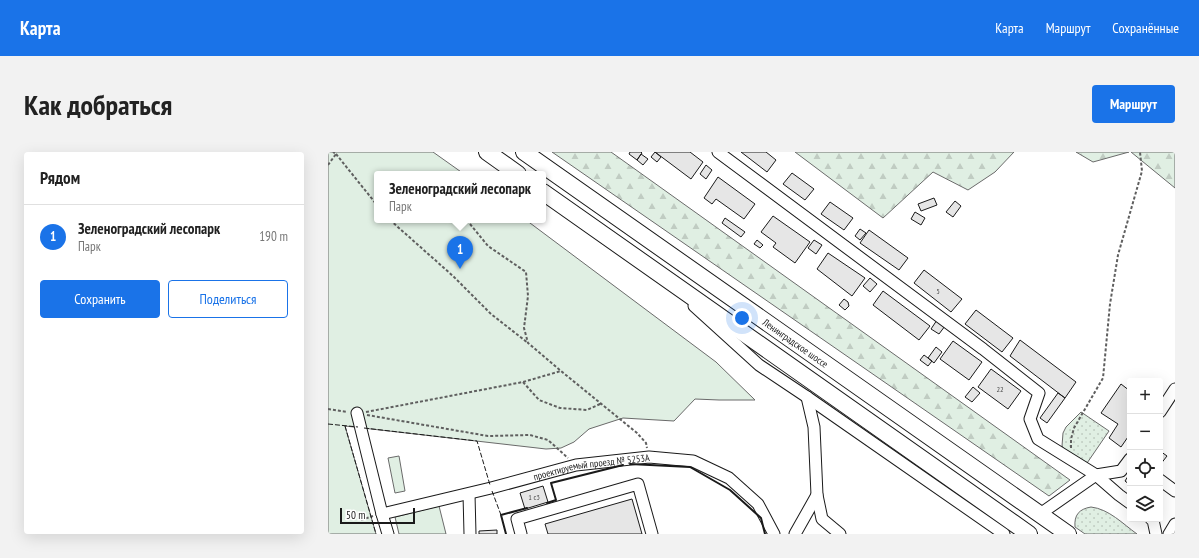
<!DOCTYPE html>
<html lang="ru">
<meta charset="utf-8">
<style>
body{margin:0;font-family:"PT Sans Narrow",sans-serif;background:#f2f2f2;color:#222}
.controls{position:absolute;right:12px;bottom:12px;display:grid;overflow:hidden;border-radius:4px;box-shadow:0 4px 16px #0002}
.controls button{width:36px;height:36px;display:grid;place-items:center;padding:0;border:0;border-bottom:1px solid #e0e0e0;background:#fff;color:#222;font:20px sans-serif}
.scale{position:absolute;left:12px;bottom:10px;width:75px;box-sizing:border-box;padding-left:4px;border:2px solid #1a1a1a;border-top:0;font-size:11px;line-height:14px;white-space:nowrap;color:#1a1a1a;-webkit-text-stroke:3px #fff;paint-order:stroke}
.you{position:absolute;left:414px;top:166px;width:14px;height:14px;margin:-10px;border:3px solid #fff;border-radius:50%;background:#1a73e8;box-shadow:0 0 0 6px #1a73e833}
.badge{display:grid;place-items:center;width:26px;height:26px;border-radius:50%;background:#1a73e8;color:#fff;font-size:13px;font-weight:700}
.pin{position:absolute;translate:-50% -33px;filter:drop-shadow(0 1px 2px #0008)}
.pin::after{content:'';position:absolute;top:21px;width:14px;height:12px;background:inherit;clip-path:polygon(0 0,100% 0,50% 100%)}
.popup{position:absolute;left:46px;top:19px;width:172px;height:52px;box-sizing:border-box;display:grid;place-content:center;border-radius:4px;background:#fff;filter:drop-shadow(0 1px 3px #0005);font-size:13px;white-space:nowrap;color:#767676}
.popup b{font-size:15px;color:#222}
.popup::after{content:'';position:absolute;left:50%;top:100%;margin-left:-8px;border:8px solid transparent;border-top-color:#fff}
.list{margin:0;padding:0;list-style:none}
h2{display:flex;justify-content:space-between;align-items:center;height:52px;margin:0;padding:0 16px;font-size:17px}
h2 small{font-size:13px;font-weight:400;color:#767676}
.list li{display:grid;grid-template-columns:26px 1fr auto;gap:12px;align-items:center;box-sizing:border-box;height:64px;padding:0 16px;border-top:1px solid #e0e0e0}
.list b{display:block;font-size:15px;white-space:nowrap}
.list p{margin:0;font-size:13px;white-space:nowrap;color:#767676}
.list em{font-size:13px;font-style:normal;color:#767676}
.actions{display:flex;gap:8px;padding:12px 16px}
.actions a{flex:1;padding:9px 0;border:1px solid #1a73e8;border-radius:4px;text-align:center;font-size:14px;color:#1a73e8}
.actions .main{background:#1a73e8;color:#fff}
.icon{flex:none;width:22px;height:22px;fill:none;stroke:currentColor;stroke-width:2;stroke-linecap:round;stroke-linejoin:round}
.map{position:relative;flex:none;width:847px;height:382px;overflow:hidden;border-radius:4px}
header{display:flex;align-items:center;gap:24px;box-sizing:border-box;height:56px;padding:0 20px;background:#1a73e8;color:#fff}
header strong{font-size:19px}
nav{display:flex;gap:22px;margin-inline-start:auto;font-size:14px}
.intro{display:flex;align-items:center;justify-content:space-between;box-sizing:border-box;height:96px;padding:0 24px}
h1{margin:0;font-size:28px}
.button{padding:10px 18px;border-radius:4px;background:#1a73e8;color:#fff;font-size:14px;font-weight:700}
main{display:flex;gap:24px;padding:0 24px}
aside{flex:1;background:#fff;border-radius:4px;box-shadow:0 4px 16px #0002}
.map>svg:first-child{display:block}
.grass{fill:url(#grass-dots);stroke:#6a6a6a}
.forest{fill:url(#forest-firs);stroke:#6a6a6a}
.park{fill:#e0efe3;stroke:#6a6a6a}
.building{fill:#e6e6e6;stroke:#1a1a1a}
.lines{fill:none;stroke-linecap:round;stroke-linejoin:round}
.minor-casing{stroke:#1a1a1a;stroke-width:13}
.highway-casing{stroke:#1a1a1a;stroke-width:18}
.path{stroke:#5f5f5f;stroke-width:2;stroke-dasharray:3 2;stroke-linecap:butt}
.minor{stroke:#fff;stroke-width:11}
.highway{stroke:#fff;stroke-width:16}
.fence{stroke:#1a1a1a;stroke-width:1;stroke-dasharray:5 2;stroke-linecap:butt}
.wall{stroke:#1a1a1a;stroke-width:2}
.labels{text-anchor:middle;stroke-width:3;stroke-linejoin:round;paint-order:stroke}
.number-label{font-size:8px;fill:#4d4d4d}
.street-label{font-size:10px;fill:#1a1a1a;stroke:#fff}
</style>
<header>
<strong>Карта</strong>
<nav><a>Карта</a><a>Маршрут</a><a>Сохранённые</a></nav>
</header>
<div class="intro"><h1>Как добраться</h1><a class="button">Маршрут</a></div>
<main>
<aside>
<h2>Рядом<small></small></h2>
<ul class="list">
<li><span class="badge">1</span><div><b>Зеленоградский лесопарк</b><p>Парк</p></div><em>190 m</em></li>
</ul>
<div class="actions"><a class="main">Сохранить</a><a>Поделиться</a></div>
</aside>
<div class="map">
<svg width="847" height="382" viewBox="0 0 847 382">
<defs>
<pattern id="grass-dots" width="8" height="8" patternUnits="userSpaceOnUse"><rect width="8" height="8" fill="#e0efe3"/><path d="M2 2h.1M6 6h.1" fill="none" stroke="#c0ccc2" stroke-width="1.8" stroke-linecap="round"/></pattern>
<pattern id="forest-firs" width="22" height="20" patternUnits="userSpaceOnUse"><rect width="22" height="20" fill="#e0efe3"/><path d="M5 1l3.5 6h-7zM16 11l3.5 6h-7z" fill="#c0ccc2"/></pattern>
</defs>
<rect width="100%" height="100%" fill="#fff"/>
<path class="grass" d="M753,260L781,279L757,314L738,300L734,294L735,281L738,275Z
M763,355C781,357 795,372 809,382H757L747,375C746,363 751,357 763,355Z"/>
<path class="forest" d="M224,0H283L742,328L721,344Z
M467,0H686L667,20L640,38L605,20L555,66Z
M748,0H801L765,10Z
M803,0H847V36Z"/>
<path class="park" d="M0,0H105L136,22H49V68H198L388,210L427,248H391L367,247L346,269L295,266L261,277L246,290L233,296L218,297L17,274L48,382H0Z
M71,304L77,339L67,341L60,306Z
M111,354L118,382H71L67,365Z"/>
<path class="building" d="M302,0H313L314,1L309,8L301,2Z
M327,0H362L375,10L363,27Z
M327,0L333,5L329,10L323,5Z
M413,0H438L448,8L439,20Z
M313,2L320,7L315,13L309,8Z
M378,13L384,18L378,27L372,22Z
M464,21L486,37L477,48L455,32Z
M390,25L427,52L416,67L388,47L384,52L376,46Z
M606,46L609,53L593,59L590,52Z
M627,49L633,54L625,65L618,60Z
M502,50L525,66L516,78L493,62Z
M587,60L597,66L593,73L583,67Z
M445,64L482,90L467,111L445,95L448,91L433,80Z
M397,66L417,80L413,85L394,71Z
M532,77L538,81L532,88L527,84Z
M541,78L580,106L571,118L532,91Z
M429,88L435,93L432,96L426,92Z
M486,88L494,93L488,102L480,96Z
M500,101L537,126L524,144L489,117Z
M596,118L634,147L623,160L586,131Z
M542,126L549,132L542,140L535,134Z
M555,139L602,174L591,188L545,153Z
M516,147L520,150L521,154L517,158L511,153Z
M648,158L685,186L674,200L637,172Z
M609,168L617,174L611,182L603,177Z
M692,188L748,230L737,246L682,204Z
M625,189L654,210L641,228L612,207Z
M608,195L614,200L606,211L600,206Z
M596,203L604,209L600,214L592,208Z
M663,217L693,239L680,257L650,235Z
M793,232L802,239V282L793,295L781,286L790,272L773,261Z
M645,235L652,241L644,250L637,245Z
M730,241L737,246L719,271L712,266Z
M832,299L839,304L832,313Z
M802,321V333L797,329Z
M215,334L220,350L197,357L192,341Z
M304,347L314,382H220L217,372Z
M169,378V382H151V379Z"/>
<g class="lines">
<defs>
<g id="minor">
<path d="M390,0L655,197L711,241L702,267L710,287L768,323L791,343L802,351"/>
<path d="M366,154L431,213L479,245L676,382"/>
<path d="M479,245L486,275L489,343L494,367L512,382"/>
<path d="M832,260L847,237"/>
<path d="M29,261L54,362L60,382"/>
<path d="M832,328L847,339"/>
<path d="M141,342L142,382"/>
<path id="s1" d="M54,362L163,336L248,313L321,305L365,309L401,326L430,352L446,382"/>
<path d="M712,362L768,323L793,319L802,307"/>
<path d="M823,367L825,368L828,382"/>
<path d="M193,382L189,367L310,332L324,382"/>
<path d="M467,382L489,343"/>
<path d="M841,382L847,372"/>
</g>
<g id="highway">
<path d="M159,0L190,22"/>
<path id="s2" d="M196,0L740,382"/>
<path d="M215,40L701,382"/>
</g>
</defs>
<use href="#minor" class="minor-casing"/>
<use href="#highway" class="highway-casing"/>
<path class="path" d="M8,2L49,53
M0,13L8,2L5,0
M62,68L125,124L163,162L200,191
M142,72L160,94L198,120L200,144L196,176L200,191L233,219L309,281L318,291L319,296
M195,230L211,248L232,256L259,258L272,252
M0,257L19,260
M38,260L195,230L233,219
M39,263L160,284L202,283L220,288L240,306
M743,296V287L746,276L775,226L782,152L790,103L814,19L812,0
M33,368L45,364"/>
<use href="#minor" class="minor"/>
<use href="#highway" class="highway"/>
<path class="fence" d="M0,272L30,275
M17,274L48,382
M36,276L149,289L162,333
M164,339L173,363"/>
<path class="wall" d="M302,312L362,315L402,338L433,366L437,382
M219,351L228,348L223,331L295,313
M178,382L173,363L199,356"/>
</g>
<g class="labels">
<g class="number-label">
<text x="610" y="142">5</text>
<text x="672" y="240">22</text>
<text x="206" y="348">1 с3</text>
</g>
<g class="street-label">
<text dy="4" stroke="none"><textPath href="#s2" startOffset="332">Ленинградское шоссе</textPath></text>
<text dy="4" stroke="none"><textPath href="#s1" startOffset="215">проектируемый проезд № 5253А</textPath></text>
</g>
</g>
</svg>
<div class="controls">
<button>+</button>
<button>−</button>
<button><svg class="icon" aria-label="locate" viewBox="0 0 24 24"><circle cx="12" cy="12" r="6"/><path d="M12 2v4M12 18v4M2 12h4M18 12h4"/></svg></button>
<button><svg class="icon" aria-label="layers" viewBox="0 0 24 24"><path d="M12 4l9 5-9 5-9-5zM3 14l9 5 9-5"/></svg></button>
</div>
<div class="scale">50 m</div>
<div class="you"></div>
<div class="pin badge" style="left:132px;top:117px">1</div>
<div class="popup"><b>Зеленоградский лесопарк</b>Парк</div>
</div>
</main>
